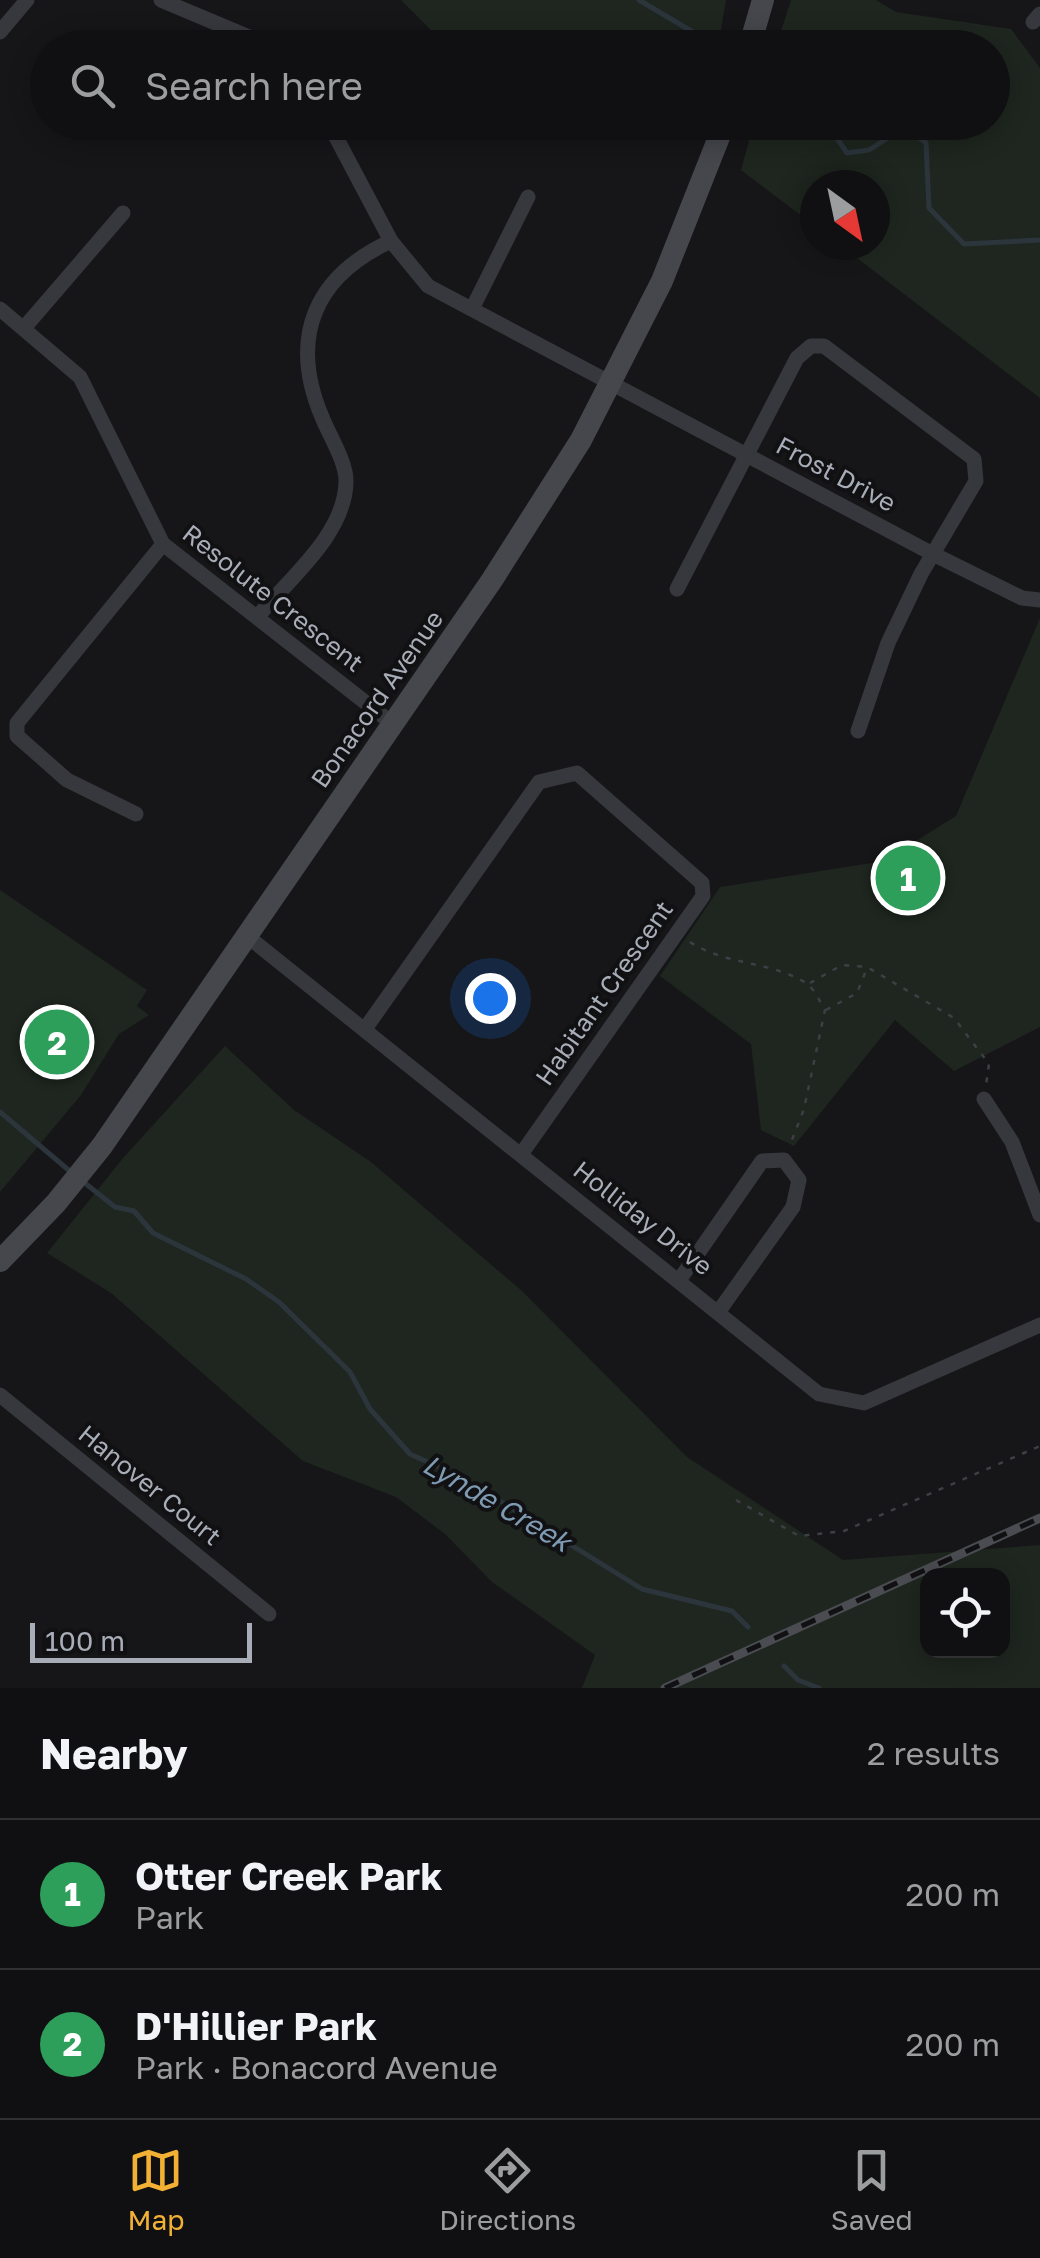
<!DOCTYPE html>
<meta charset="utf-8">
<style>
body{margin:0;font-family:"Golos Text",sans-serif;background:#19191b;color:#f1f3f6}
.controls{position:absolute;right:30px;bottom:30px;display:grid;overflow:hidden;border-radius:20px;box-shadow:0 5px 25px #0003}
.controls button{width:90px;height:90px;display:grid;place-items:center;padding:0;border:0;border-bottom:2px solid #303032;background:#101012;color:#f1f3f6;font:50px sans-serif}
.compass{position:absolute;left:800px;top:170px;width:90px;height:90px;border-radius:50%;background:#101012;box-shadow:0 5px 25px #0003;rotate:147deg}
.scale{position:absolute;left:30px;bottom:25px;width:222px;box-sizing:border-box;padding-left:10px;border:5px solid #a8adb8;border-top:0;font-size:28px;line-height:35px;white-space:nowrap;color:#a8adb8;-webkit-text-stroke:8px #111113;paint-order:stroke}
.you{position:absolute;left:490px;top:998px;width:35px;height:35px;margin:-25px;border:8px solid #fff;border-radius:50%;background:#1a73e8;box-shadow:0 0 0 15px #1a73e833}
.badge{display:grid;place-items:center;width:65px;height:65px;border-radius:50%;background:#f2b134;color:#fff;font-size:32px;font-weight:700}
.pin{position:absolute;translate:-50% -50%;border:5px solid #fff;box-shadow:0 2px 10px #0006}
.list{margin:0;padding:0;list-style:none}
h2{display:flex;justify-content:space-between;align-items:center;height:130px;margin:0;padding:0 40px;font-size:42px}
h2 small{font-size:32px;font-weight:400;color:#9c9d9f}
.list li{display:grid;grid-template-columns:65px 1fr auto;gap:30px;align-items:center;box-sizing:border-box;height:150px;padding:0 40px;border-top:2px solid #303032}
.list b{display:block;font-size:38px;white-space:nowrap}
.list p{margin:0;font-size:32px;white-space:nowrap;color:#9c9d9f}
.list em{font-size:32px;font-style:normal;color:#9c9d9f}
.icon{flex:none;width:55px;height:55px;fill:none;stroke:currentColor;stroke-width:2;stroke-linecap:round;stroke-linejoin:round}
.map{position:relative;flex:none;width:1040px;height:1688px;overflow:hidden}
.search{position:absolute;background:#101012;box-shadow:0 5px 25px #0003;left:30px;right:30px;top:30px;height:110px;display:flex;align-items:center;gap:25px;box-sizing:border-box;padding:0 35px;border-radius:55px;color:#9c9d9f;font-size:38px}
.sheet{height:430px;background:#101012}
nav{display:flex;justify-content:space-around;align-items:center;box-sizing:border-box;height:140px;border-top:2px solid #303032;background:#101012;font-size:28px;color:#9c9d9f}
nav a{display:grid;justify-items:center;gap:5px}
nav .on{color:#f2b134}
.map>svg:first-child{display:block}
.green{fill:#1e261f;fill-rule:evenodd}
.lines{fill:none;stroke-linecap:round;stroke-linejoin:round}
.stream{stroke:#2c353c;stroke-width:5}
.path{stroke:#3d3f44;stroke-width:2.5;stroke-dasharray:5 8;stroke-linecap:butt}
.street{stroke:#37383d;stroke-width:15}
.secondary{stroke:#45474d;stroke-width:22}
.rail-casing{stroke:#4a4c52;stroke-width:9}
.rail{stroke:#111113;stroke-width:5;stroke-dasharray:15;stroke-linecap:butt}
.labels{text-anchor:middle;stroke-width:8;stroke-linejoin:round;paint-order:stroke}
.street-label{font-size:25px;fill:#a8adb8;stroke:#111113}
.water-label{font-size:28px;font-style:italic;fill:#7f9bb3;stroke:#111113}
</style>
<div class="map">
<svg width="1040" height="1688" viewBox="0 0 1040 1688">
<rect width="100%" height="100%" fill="#161618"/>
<path class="green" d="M401,0H726L718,47L449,48Z
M791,0H876L896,12L1011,29L1040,68V398L840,245H875V185H815V226L741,170L754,123L992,122V48L776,47Z
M1040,618V1027L954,1071L895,1020L794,1146L761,1130L751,1044L660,976L720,887L884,861L956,816Z
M0,890L147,990L137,1006L149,1015L119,1034L81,1095L0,1192Z
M225,1046L294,1110L371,1162L522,1291L687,1457L843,1560L1040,1545V1688H582L595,1655L492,1582L445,1534L396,1497L303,1461L111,1293L47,1253L123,1158ZM928,1576H1002V1650H928Z"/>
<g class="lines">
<path class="stream" d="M639,0L720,48
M826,122L847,153L869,150L905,127L926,143L929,208L964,244L1040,240
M0,1112L72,1173
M81,1180L115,1207L134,1211L153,1233L246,1279L279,1302L350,1372L370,1409L410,1454L463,1478L642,1589L732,1611L748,1627
M784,1666L798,1680L819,1688"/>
<path class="path" d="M690,942C724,965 771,961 806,983C814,988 820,1002 825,1010L804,1109L790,1145
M810,983L842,965L867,967L954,1018L989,1064L986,1085
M826,1010L857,993L867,968
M736,1500L799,1536L844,1531L1040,1446"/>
<path class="street" d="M161,0L275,48
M1033,22L1040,14
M0,32L27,0
M328,122L391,241L428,286L931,553L1022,598L1040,600
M0,309L80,377L163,544L393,724
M472,309L528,197
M24,328L123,213
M677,589L797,358L811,346H824L974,459L976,481L921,574L888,643L858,731
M259,615C290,578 345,534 346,482C347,463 329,435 322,417C289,339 313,277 391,241
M136,814L67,780L17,736V723L163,544
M247,936L819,1394L864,1403L1040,1325
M365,1029L539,782L577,773L702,883L703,896L522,1153
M984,1099L1012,1142L1040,1215
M680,1279L762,1161L784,1160L799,1180L793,1207L719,1311
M0,1395L269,1614"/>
<path class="secondary" d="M749,48L763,0
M0,1261L56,1203L102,1146L492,580L581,440L662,281L725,122"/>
<defs>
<path id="rail" d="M665,1688L1040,1518"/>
</defs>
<use href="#rail" class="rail-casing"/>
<use href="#rail" class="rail"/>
</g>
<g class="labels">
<g class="street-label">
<text transform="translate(836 474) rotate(28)" y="9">Frost Drive</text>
<text transform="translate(273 598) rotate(38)" y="9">Resolute Crescent</text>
<text transform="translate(377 699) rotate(-55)" y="9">Bonacord Avenue</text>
<text transform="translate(604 993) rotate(-55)" y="9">Habitant Crescent</text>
<text transform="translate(643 1218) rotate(38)" y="9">Holliday Drive</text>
<text transform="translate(150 1485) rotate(39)" y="9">Hanover Court</text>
</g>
<g class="water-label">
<text transform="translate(497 1503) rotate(30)" y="10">Lynde Creek</text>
</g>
</g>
</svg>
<div class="controls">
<button><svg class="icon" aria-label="locate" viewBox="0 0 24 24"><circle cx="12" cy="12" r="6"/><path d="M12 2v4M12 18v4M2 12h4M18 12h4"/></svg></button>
</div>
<svg class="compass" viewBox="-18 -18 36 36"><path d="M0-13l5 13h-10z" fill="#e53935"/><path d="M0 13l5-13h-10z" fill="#9c9d9f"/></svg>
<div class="scale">100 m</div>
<div class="you"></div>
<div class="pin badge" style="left:908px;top:878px;background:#2e9e5b">1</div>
<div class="pin badge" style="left:57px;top:1042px;background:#2e9e5b">2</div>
<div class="search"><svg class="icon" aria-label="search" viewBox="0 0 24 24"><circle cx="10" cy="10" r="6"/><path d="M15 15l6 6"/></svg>Search here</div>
</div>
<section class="sheet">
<h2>Nearby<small>2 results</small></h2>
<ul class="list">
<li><span class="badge" style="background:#2e9e5b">1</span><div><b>Otter Creek Park</b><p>Park</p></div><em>200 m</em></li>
<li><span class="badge" style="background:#2e9e5b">2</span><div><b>D'Hillier Park</b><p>Park · Bonacord Avenue</p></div><em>200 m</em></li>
</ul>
</section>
<nav>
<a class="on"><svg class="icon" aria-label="map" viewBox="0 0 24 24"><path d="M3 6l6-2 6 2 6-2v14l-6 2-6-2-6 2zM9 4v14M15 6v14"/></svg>Map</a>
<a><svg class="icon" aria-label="directions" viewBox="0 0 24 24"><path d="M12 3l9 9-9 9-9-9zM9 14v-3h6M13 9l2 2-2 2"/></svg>Directions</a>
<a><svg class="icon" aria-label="saved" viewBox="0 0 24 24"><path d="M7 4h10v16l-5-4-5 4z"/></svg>Saved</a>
</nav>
